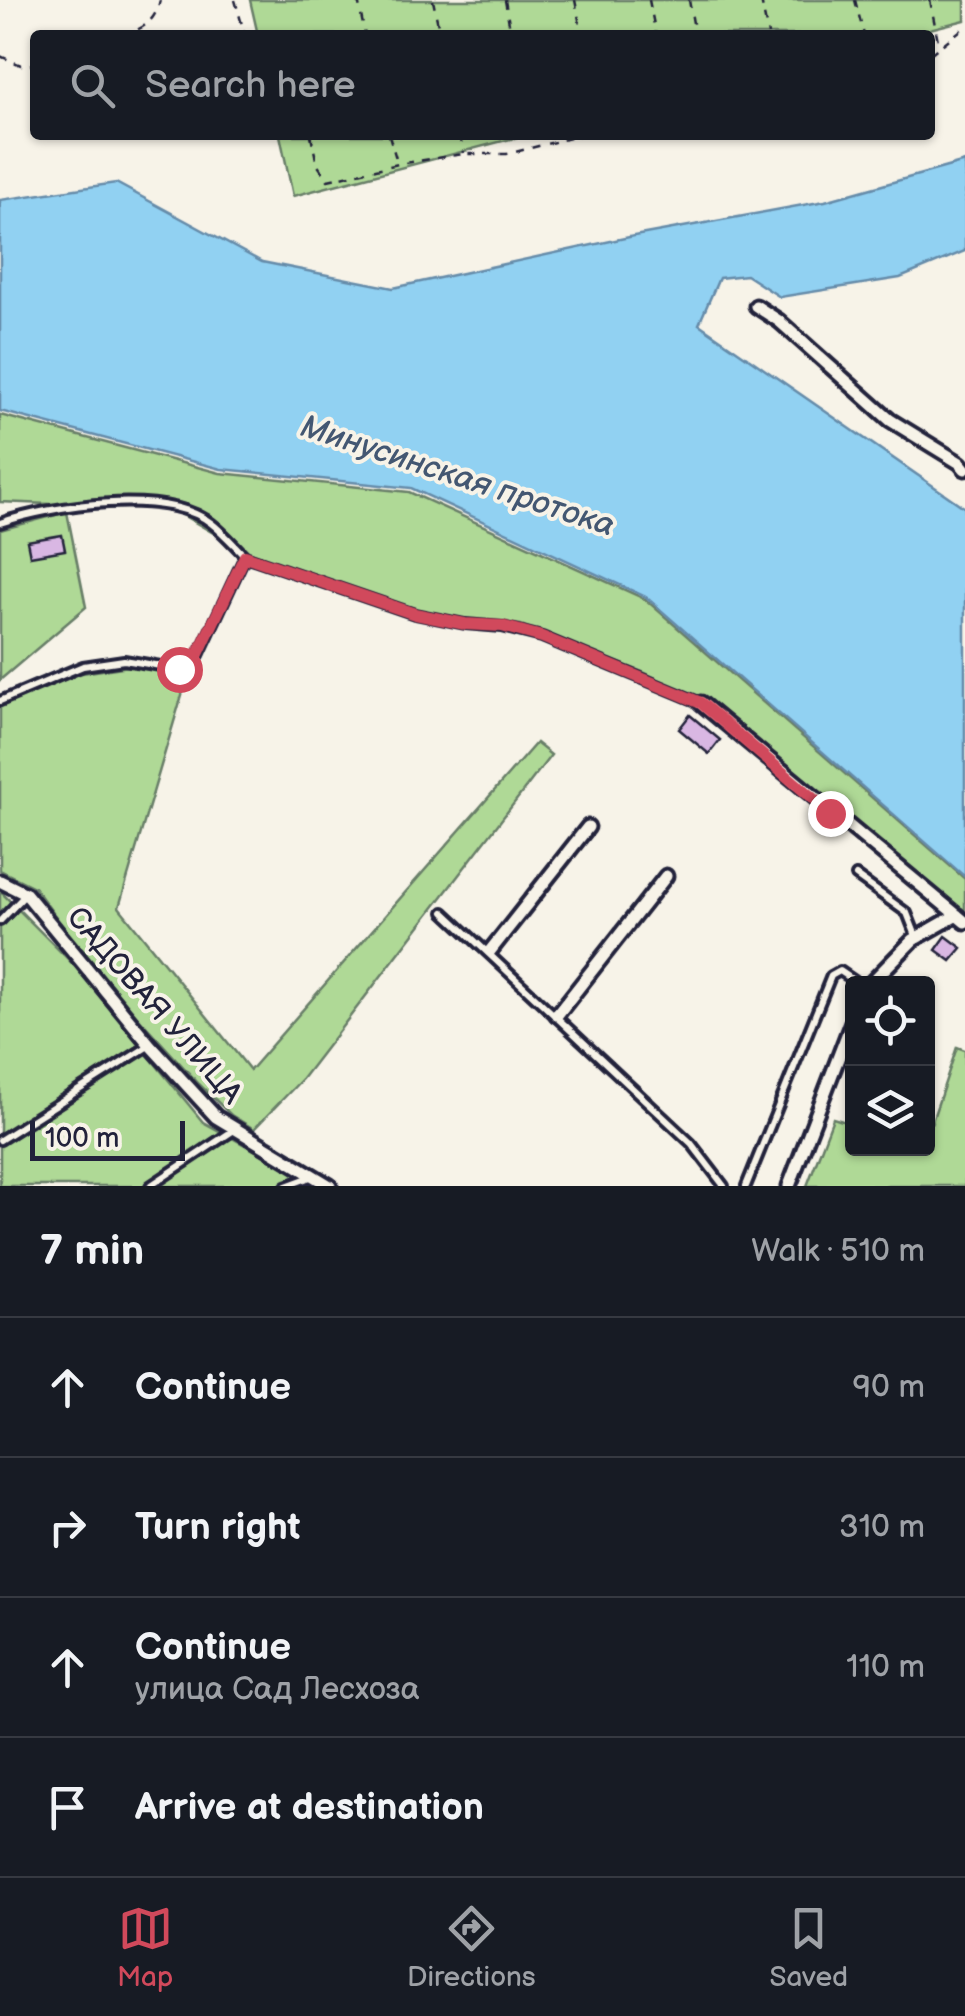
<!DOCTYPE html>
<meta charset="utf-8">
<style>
body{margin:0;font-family:"Balsamiq Sans",sans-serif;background:#20242c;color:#f1f3f6}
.controls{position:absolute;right:30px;bottom:30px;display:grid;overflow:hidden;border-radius:10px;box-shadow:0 2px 8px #0004}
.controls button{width:90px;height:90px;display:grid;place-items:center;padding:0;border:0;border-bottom:2px solid #363941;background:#171b24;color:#f1f3f6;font:50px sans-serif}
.scale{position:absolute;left:30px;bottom:25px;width:155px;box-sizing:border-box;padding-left:10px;border:5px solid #22223b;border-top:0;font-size:28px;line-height:35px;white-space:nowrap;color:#22223b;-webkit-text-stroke:8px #f7f3e8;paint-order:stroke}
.stop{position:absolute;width:30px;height:30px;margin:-22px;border:8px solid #d1495b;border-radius:50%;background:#fff}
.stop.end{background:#d1495b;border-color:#fff;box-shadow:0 2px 10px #0008}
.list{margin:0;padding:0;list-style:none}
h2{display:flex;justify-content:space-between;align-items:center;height:130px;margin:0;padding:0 40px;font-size:42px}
h2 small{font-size:32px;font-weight:400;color:#9ea1a6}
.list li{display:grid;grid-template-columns:65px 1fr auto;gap:30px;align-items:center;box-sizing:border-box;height:140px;padding:0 40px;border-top:2px solid #363941}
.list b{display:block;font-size:38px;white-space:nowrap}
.list p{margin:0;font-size:32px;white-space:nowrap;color:#9ea1a6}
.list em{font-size:32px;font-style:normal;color:#9ea1a6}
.icon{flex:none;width:55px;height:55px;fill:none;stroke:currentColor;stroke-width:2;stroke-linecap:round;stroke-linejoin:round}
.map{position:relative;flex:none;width:965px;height:1186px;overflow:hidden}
.search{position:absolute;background:#171b24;box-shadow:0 2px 8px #0004;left:30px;right:30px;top:30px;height:110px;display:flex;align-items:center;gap:25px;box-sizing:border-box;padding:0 35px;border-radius:10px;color:#9ea1a6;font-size:38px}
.sheet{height:690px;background:#171b24}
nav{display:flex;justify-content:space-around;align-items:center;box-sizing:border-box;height:140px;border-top:2px solid #363941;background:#171b24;font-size:28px;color:#9ea1a6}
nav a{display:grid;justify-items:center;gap:5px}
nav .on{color:#d1495b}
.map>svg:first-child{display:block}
.green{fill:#afd996;stroke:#687e68;stroke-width:2.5}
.water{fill:#91d1f2;stroke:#658ba9;stroke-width:2.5}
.building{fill:#d9b7e3;stroke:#22223b;stroke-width:2.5}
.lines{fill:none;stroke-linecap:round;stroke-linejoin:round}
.service-casing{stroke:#22223b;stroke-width:14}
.minor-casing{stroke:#22223b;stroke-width:19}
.path{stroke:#22223b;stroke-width:2.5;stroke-dasharray:8 8;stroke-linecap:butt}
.service{stroke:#f7f3e8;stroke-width:6}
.minor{stroke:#f7f3e8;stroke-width:11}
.route{stroke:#d1495b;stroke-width:12}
.labels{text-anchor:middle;stroke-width:8;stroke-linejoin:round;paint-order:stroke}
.street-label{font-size:30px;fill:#22223b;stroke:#f7f3e8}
.water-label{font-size:32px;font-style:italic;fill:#435772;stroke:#f7f3e8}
</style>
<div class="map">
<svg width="965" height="1186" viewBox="0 0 965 1186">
<rect width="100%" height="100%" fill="#f7f3e8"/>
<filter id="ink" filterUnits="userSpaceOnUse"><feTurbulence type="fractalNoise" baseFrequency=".01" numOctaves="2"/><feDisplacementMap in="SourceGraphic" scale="20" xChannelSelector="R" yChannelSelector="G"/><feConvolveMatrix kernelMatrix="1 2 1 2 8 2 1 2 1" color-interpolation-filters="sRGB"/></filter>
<g filter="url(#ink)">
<path class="green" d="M250,0H965V20L906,35H258Z
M280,135H526L293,196Z
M0,415L220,473L409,492L645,599L965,879V914L703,700L645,673L521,625L442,616L341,588L248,553L172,509L0,502Z
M67,512L86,607L0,680V530Z
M149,663L187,678L119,907L250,1070L536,743L551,755L302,1079L254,1129L231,1115L199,1084L94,969L34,887L0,870V707L62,676Z
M0,891L75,966L203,1122L320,1186H0Z
M957,1047L965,1050V1186H807L833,1118L852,1124V1148H928V1133Z"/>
<path class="water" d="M965,162V251L900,278L780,297L746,275L719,278L699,324L965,508V877L646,597L411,488L221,469L0,411V200L116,183L262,262L393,288L634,236L825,201Z"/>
<path class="building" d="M62,535L65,550L30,556L27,541Z
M690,715L720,740L709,754L679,729Z
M946,936L962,948L951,961L936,950Z"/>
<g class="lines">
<defs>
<path id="service" d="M0,523C52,505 165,488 211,523C223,532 234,545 245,556L199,655L179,669L124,660L83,666L0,701
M245,556L415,614L465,624L502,627L542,637L701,703
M856,876L907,913L916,936
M444,912L691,1143L724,1186
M0,921L25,895
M0,1140L150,1045
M150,1186L234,1130
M286,1186L313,1176
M746,1186L831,976L840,971L859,984"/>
<path id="minor" d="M756,306L779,321L890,420L960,463L965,469
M701,703L965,922
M0,881L26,894L150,1045L216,1117L330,1186
M490,951L588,827
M870,984L913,940L957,915
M557,1015L666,876
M789,1186L852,1022"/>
</defs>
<use href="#service" class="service-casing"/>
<use href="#minor" class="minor-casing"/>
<path class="path" d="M235,0L245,35
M358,0L365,35
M433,0L440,35
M505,0L511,35
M575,0L582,35
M649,0L656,35
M689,0L695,35
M761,0L768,35
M855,0L864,35
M930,0L939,46
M123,35C143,29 155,22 160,0
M930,54L965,27
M0,56L21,65H35
M311,135L317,164L328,180L398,164L463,154H507L582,135
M389,135L397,162
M460,135L463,153"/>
<use href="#service" class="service"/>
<use href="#minor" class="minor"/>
</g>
</g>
<g class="lines" filter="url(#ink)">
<path class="route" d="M179,669L198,654L245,556L415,614L465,624L502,626L542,637L701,703L830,813"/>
</g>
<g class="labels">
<g class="street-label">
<text transform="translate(155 1005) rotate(49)" y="10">САДОВАЯ УЛИЦА</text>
</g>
<g class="water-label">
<text transform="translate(458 475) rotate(18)" y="11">Минусинская протока</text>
</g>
</g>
</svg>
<div class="controls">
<button><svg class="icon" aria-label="locate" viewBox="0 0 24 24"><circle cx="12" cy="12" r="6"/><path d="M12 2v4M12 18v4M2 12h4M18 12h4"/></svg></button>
<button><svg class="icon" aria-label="layers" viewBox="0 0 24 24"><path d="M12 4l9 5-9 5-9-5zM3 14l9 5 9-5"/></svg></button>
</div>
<div class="scale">100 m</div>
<div class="stop" style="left:179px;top:669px"></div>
<div class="stop end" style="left:830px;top:813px"></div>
<div class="search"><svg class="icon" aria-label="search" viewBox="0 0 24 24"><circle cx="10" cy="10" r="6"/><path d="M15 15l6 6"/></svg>Search here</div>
</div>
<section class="sheet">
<h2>7 min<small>Walk · 510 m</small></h2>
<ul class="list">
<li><svg class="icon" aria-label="ahead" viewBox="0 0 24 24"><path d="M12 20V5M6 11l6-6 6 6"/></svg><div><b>Continue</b></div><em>90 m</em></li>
<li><svg class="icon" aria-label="right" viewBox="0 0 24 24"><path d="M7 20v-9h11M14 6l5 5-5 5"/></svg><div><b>Turn right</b></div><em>310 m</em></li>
<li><svg class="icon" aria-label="ahead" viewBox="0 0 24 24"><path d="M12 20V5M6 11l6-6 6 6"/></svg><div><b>Continue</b><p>улица Сад Лесхоза</p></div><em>110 m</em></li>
<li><svg class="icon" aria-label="arrive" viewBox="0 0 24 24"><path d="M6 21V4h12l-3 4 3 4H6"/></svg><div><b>Arrive at destination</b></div></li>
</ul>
</section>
<nav>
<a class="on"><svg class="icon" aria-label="map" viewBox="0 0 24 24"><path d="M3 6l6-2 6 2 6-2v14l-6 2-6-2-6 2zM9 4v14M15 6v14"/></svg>Map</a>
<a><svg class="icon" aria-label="directions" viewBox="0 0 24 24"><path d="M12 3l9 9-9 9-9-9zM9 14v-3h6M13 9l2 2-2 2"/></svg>Directions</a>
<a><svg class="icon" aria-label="saved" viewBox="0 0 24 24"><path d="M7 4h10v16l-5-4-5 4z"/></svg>Saved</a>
</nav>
